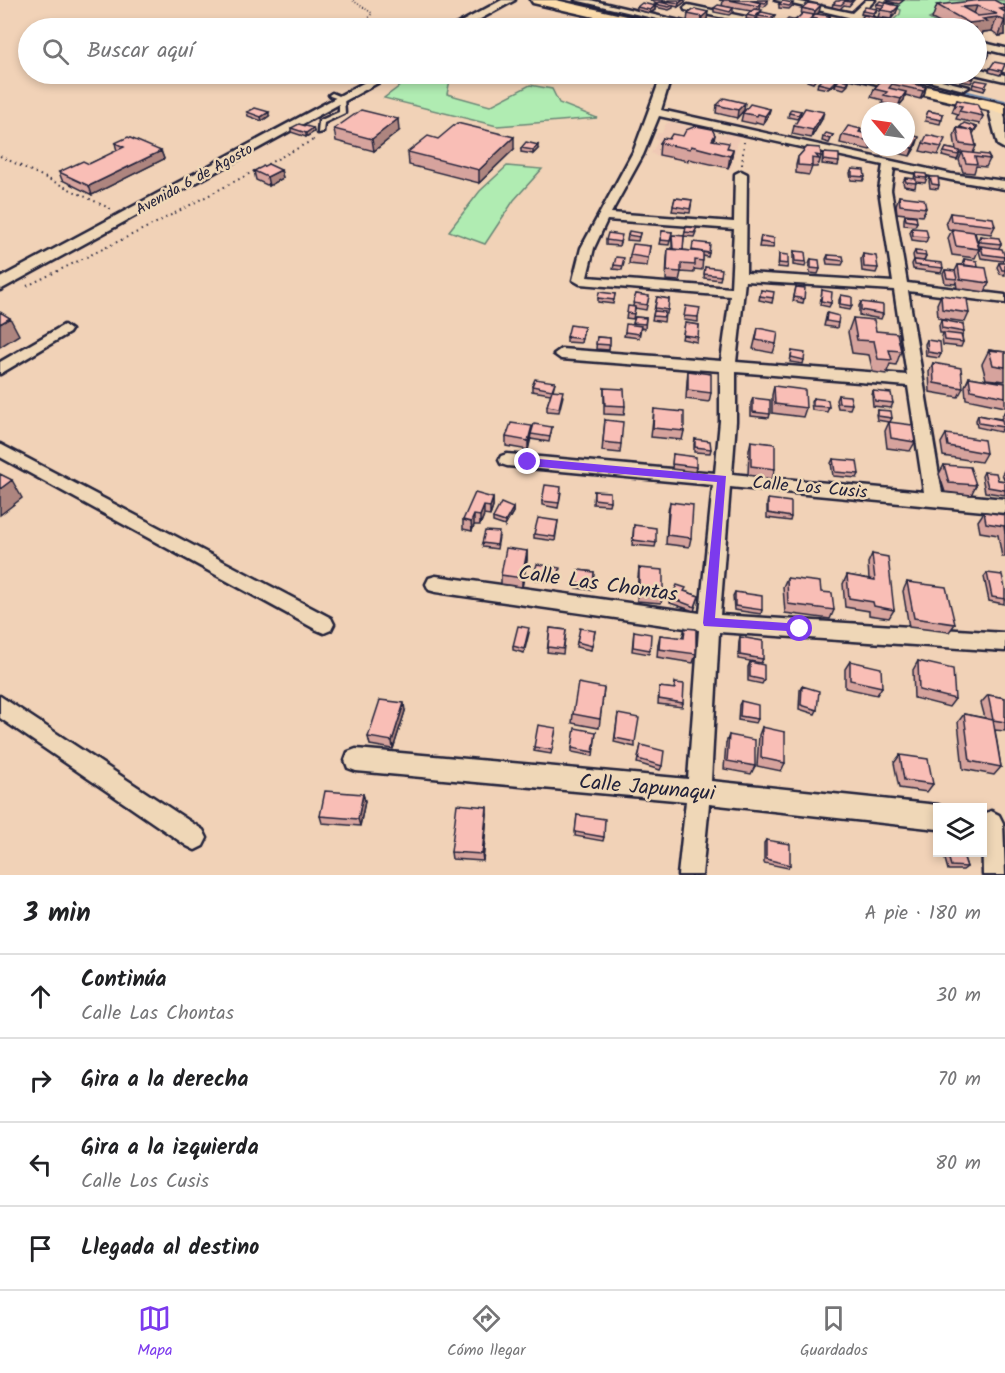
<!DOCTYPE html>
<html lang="es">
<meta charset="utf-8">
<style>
body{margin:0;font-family:Kalam,sans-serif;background:#f6f6f6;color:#202124}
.controls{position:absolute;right:18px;bottom:18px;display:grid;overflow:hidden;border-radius:0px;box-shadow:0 3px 9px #0003}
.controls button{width:54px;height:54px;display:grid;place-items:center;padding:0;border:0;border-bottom:2px solid #e0e0e0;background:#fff;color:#202124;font:30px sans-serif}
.compass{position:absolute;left:861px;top:102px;width:54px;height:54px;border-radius:50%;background:#fff;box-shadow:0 3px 9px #0003;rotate:299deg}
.stop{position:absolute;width:18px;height:18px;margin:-14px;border:4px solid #7c3aed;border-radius:50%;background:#fff}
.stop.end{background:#7c3aed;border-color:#fff;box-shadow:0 2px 6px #0008}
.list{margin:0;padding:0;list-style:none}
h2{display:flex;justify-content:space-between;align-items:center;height:78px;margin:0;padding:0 24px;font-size:26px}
h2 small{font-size:20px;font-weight:400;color:#757577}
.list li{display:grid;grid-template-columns:39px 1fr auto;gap:18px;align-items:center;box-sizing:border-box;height:84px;padding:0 24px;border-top:2px solid #e0e0e0}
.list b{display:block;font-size:22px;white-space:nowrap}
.list p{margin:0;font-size:20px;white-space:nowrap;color:#757577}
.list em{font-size:20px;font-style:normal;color:#757577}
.icon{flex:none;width:33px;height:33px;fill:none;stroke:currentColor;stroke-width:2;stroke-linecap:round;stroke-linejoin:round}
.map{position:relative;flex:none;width:1005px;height:875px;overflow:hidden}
.search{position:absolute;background:#fff;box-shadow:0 3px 9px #0003;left:18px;right:18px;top:18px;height:66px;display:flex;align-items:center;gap:15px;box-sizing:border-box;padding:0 21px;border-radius:33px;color:#757577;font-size:22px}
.sheet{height:414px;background:#fff}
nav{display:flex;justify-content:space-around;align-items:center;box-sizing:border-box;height:84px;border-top:2px solid #e0e0e0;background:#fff;font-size:16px;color:#757577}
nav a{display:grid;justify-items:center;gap:3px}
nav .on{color:#7c3aed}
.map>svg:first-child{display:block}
.built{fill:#efc9b5}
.green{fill:#b0ecb2;stroke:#698776;stroke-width:1.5}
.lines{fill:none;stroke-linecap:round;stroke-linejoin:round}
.stream{stroke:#6c89ae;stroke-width:2}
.service-casing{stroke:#22223b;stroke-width:5}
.minor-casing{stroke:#22223b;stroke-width:5}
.tertiary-casing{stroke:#22223b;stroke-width:5}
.primary-casing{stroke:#22223b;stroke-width:5}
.path-far1{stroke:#22223b;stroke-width:1.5;stroke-dasharray:1 2;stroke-linecap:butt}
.path{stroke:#22223b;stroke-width:2;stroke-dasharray:1.5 4;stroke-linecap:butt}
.service{fill:#efd7b7;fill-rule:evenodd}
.minor{fill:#efd7b7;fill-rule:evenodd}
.tertiary{fill:#efd7b7;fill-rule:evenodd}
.primary{fill:#fcdcac;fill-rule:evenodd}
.wall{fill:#d6a39d;stroke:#22223b;stroke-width:1.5}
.shaded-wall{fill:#ae857f;stroke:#22223b;stroke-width:1.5}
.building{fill:#f9beb6;stroke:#22223b;stroke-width:1.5;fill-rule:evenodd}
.route{fill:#7c3aed}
.labels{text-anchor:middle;stroke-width:5;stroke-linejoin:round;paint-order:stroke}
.far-street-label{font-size:15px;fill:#22223b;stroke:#efd7b7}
.street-label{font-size:18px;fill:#22223b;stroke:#efd7b7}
.near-street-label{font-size:21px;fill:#22223b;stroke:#efd7b7}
</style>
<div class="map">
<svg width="1005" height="875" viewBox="0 0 1005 875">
<rect width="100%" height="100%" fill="#f1d2b7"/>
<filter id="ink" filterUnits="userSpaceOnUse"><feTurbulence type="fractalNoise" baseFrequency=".0167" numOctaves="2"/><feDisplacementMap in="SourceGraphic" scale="12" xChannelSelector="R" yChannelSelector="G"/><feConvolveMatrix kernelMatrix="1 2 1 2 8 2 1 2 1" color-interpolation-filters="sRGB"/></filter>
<g filter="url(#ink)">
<path class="built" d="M669,122L725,135L728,132L740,134L731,169L658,157L651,153L659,140L654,139L657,133H662L665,125Z"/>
<path class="green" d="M897,0H998L1005,1V7L935,16L929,19L945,28H919L891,22L900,14L901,10L894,7V3Z
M416,74H446L451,76L447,94L490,106L530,85L552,89L559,103L597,118L497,126L384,98Z
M507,166L542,169L514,200L485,244L449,231L480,191Z"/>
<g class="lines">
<path class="stream" d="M669,22L697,28
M896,74L1005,101"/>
<defs>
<path id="service" d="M332,93L344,98L345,113L324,123L323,132L318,133L319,121L339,112V99L330,96L329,95Z"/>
<path id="minor" d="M575,0H590L710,28H696Z
M775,0H791L852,13L866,0H875L860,15L915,28H901L856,19L846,28H837L848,17Z
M688,5L784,25L788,28H774L685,10L684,8Z
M976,41L1005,48V54L976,47Z
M976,68L1005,75V81L974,74H976Z
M662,74H672L661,110L951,174L1005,181V189L951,180L894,168L891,190L907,283L1005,295V303L908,291L942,493L1005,499V513L730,487L720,615L1005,633V651L719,632L711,781L938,805L944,808H938V829L709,804L702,875H678L686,801L356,771L348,768L345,760L348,752L356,749L688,779L699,630L436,592L429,590L426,584L429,578L436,576L700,613L713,485L507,466L501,464L499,460L501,456L507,454L715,473L720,421V371L561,359L554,354L561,349L721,361L730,296L580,284L573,280L581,248L634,150ZM659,116L883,165L879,190L893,282L746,273L747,174L741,171L735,174L734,222L611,213L643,155ZM607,220L734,229L731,288L587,277L594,248ZM745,281L894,290L907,375L736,362ZM736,372L908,386L924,492L732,474L736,421Z
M901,74H917L969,87L964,90Z
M64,325L71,330L69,333L0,374V362Z
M0,444L331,618L334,624L331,630L324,633L317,630L0,457Z
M0,696L203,830L207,838L203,846L195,850L187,846L0,718Z
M991,811L999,815L1003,823L1005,875H983L982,815Z"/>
<path id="tertiary" d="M502,0H515L464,28H450Z
M380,74H394L0,290V278Z
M995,103L1002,107L1005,119V149L998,145L988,107Z"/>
<path id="primary" d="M531,0H556L665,25L667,28H643L533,3Z
M846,74H873L1005,104V114L848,77Z"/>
</defs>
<use href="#service" class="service-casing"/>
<use href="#minor" class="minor-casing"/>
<use href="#tertiary" class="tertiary-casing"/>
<use href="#primary" class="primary-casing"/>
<path class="path-far1" d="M349,28L366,23L372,13L352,0
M313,140L315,139"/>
<path class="path" d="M0,156L111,209
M742,165L744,142
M27,286L158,222L315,139"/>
<use href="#service" class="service"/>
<use href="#minor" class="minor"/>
<use href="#tertiary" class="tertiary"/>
<use href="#primary" class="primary"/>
</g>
<path class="wall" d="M649,0H666L662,2L667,3V1L685,2L678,7L673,6V8L669,10L655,7V10L650,13L637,10V7L655,6V4L657,3Z
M719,0H748L754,1L768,0V3L764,7L760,6L759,10L761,13L775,15L774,18L771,22L757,19L758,17L754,20L746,19L747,15L751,11L722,6L723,1Z
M854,0L849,6L844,5L840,9L832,7L833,4L839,1Z
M887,0H904L899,4L887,1Z
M793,3L792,6L789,9L779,8V4Z
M877,4L894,5L896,13L891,19L878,17L881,8L876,7Z
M937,5L1005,6V35L999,36L992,31L983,32L982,35L976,36V28H949L932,19Z
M714,8H733V12L729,15L714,12Z
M802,8L819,12L818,14L830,16L829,20L822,27L814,25L815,22L812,21L806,28H793V26L791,28L783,27L784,23L795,20L801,15Z
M695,9L707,19L701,24L687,21L688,14Z
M877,9L876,12L873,16L861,14L862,11Z
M877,18L875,25L872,28H855L856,24Z
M738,21L737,28H714L715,22Z
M976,51L989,53L986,60L976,58Z
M1005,64L1000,75L989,72L990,68Z
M940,74H956L953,79L939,76Z
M834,75H850L849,79L846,81H849L848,85L844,89L835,87L836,83L839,80L833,79Z
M808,77L817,78L813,83L807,81Z
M884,77L926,87L924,95L920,99L905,95L904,100L898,107L882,103L883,100L871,97L874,89Z
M961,77L974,78L971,83L960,81Z
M818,83L835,84L828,89L817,87Z
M973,84L986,86L984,91L972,88Z
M957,100L983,116L980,124L956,119L958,114L952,112Z
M717,105L744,110L737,118L716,113Z
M770,109L768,117L763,124L756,122L755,124L741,121L743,113Z
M801,111L800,115L797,119L788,117L789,113Z
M928,111L943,114L940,124L925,121Z
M247,112L269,116L262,121L248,116Z
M822,119L811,138L792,134L794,126Z
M960,127H977L973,134L976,146L973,153L990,159L986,167L976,166L974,173L963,172L959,160L962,153H960L957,160L942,156L946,148L956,150L954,136L957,128L959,129Z
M291,128H313L314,132L306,137L291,132Z
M334,129L399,131L374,151L336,141Z
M861,129L860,132L870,135V147H872L870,150L840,143L842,135Z
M906,134L916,146L910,156L893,152L895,147H906Z
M715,135L714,140L728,148L733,149L731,161L728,168L689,159L688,161L659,155L660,143L669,139L683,136Z
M833,135L829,143L822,141L823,137Z
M438,139L514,149L479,183L409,165L408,152Z
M115,143L161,151L164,159L92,195L62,180L59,172L89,164L117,151Z
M923,143L942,147L938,155L920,151Z
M807,147L821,156L819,164H818L817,167H812L809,175L796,173V165L798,157Z
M876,147H888L884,153L875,150Z
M521,148L538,149L533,154L521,152Z
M823,153L839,162L838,166L822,164Z
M852,169L865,177L863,181L851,180L850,173Z
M281,170L283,178L269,186L256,180L254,171Z
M915,173L927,178L925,183L916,182L915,188L904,186L903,182L905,178L914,179Z
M930,177L939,185L938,189L930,188L929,181Z
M899,196L926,208L922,216L897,213L896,205Z
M675,198L692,200L690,213L672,211Z
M950,213L995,226L991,234L975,232L979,249L975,258L952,255L948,238L952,230L948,229L946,222Z
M905,215L917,222L915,226L904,225V219Z
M912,228L928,237L926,242L912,240L910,232Z
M662,231L672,232L669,245L659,244Z
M685,232H696L694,237L684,236L683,250L709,253L708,257L703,256L702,270L694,269V273L681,272L679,281L666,280L667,258L668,249H672V235L684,236Z
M640,233L638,241L627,240L628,235Z
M761,236L774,244L773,248L759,247Z
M980,236L1001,244L999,248L1005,257L1002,261L981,258L979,251L981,247L979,246L978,240Z
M621,239L619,246L606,245V240Z
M650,246L647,266L629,264L630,255Z
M794,251L806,262L805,267L793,265V255Z
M915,251L926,256L924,261L914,260L913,255Z
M779,254L788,264L787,268L778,267Z
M863,254L878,268L876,273L862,271L861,259Z
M828,255L844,261L842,265L827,264L826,259Z
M811,259L820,269L818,274L810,273L809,264Z
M964,259L978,267L989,283L985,292L957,288L956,282L955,284L945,283L943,274L945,270L955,271L958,265H962Z
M914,260L943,268L941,273L913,269L912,264Z
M624,263L622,270L613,269L614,265Z
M999,263H1005V275L1000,274L997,267Z
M705,267L721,276L720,280L704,278Z
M796,287L804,299L803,303L793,301Z
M761,290L773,298L772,303L759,300Z
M822,290L831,303L829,307L820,305Z
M615,294L613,304L598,302V298Z
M636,294L649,296L646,310L635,308L633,319L626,318L627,313L633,306Z
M841,295L852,306L850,310L839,308V300Z
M941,295L969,313L965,322L938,318L937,304Z
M657,297L669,299L667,314H665L664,322L652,320Z
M861,302L883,314L881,319L859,315V306Z
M686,306L698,317V322L684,320Z
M827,313L838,323L837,328L824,326Z
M635,317L646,318L645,329L641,328L639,338L624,336L625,332L633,325Z
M853,318L876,331L901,351L896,365L890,364L886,374L873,372L869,355L852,353L848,332Z
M941,320L964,332L962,336L963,342L961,347L943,345L942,337L943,333H940L939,325Z
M685,323L699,325L697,342L682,339Z
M584,327L581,343L567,342V337Z
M758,328L776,344L773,353L753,349Z
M597,337L610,338L609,350L596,349Z
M927,340L941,354L939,358L926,356L925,344Z
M989,350L1005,352V381L986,379L982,364Z
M792,351L804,360L803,364L790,362Z
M933,363L963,388L958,397L930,392L929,372Z
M688,371L711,393L709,402L686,399L687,381Z
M969,377L1005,383V407L966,399L965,386Z
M555,382L553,390L563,396L559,412L547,411V406L551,394L532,391V386Z
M774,386L806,408L803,417L772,413V395Z
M604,388L625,406L624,415L604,414Z
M873,391L893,403L891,408L873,406L872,395Z
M838,395L852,404L850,409L838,408L836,400Z
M753,398L770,414L769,418L751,416V403Z
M813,398L829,407L827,412L812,410L811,402Z
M654,409L684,431L682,440L651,437Z
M878,410L892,418L890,422L915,442L910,451L887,448L885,431L889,422L877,420L876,414Z
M1005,410V431L1002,430V429L1000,432L977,427L976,420L978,415L1001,419Z
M605,420L621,444L620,453L602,451Z
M552,427L549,442L531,439V438L528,450L506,446V437Z
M946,434L986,453L981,462L943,456L941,443Z
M695,439L711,449L710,453L694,452V444Z
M751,441L775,469L772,479L748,475L749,450Z
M673,454L696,467L695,472L672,469Z
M833,459L859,474L857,478L833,476L831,463Z
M944,465L976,485L971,495L945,492L939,474Z
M1005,469V481L1002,474Z
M984,472L998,480L1005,481V495L985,492L982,476Z
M594,491L610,501L609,505L593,504Z
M561,492L558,508L542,505V501Z
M493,498V507L490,516L484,515L480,525H474L472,531L463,529V520Z
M768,499L791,517L790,521L767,518V504Z
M670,502L691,538L689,547L666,544L668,511Z
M513,508V512L505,526L493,522V518Z
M984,512L1005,515V557H1002L998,535L980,532L978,521Z
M558,521L555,541L534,538V534Z
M634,525L656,543L655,547L632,545Z
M499,537L497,549L483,547L482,543Z
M527,551V560L522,587L501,584V575Z
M872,554L894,610L889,618L869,615V611L845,607L843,584L847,575L869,579L868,563Z
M639,568L663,594L661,603L637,601L638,577Z
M578,570L594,572L592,590L576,588Z
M560,572L557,583L534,579V574Z
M987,573L1005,588L1004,604L989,601L984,577Z
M787,578L821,592L834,610L830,619L785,613L783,587Z
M907,582L955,624L949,632L909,627L903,591Z
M684,591L699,596L694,611L670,603L671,598Z
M735,592L762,610L761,614L734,610L733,596Z
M550,628L566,630L563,654L547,652Z
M685,628L696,654L693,663L657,657L658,644L660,635L682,638Z
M595,631L591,650L576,647L577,642Z
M634,631L650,650L649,654L632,651Z
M529,633L524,653L513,650V646Z
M740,637L763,659L761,663L738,659L739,641Z
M850,661L882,687L877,695L845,688V669Z
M918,661L955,699L949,707L914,698L913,670Z
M750,662L764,680L762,684L748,681V667Z
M675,683L683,703L682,707L658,704L659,687L674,689Z
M802,686L817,710L815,714L799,709L800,690Z
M604,688L599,728L572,723L573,714Z
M988,695L1005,698V731L995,730L1001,767L994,775L963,769L958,722L964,714L985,718L981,703Z
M741,701L758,719L756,723L738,720L739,705Z
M405,711L393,749L370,745L368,737Z
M618,714L635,742V747L614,742Z
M762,727L785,763L781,771L757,766L759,735Z
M556,728L551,754L534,751V747Z
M596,732L593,756L572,752V748Z
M729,735L755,766L751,774L724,769L726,743Z
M641,745L662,766L660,770L637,763Z
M900,755L933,784L927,792L899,788L894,763Z
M363,794L365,801L360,826L322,823L320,816Z
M487,814L483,861L452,859L451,852Z
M577,815L604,837L603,841L575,836Z
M766,840L790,865L788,868L764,863V843Z
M943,852H962L967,867L963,870H948Z"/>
<path class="shaded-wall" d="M683,0H685V2L678,7L679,3Z
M761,3L760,10L756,13L758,6Z
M821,5L819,12L814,18L815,11Z
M655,6V10L650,13V10Z
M899,6L896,13L891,19L893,12Z
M977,6L972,19L962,7Z
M1005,8V18L997,17L992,31L983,32L982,35L976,36V28H967L969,23L983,19L996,17L1000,9Z
M708,12L707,19L701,24L702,17Z
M814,15L812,22L806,28H804L805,24Z
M830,16L829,20L822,27L823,23Z
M877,18L875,25L872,28H869Z
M738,21L737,28H733V26Z
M1005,21V35L999,36L1004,22Z
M836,80L835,84L828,89L830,86Z
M926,87L924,95L920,99L923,91Z
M906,92L904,100L898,107L901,99Z
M745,103L744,110L737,118L738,110Z
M770,109L768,117L763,124L765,116Z
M269,112V116L262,121L261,117Z
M824,112L822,119L811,138L813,130Z
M398,119L399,131L374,151L372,139Z
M313,128L314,132L306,137V133Z
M514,137V149L479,183V170Z
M919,137L916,146L910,156L913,148Z
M538,145V149L533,154V150Z
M733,149L731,161L728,168L730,156Z
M161,151L164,159L92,195L89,186Z
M281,170L283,178L269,186L267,177Z
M10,318L19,335L0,347V324Z
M532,426V434H531L528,450V441Z
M12,480L22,498L0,515V489Z
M493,498V507L490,516V507Z
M484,506V515L480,525V516Z
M513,508V512L505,526V522Z
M474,515V525L472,531L471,522Z
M527,551V560L522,587V578Z
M404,703L405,711L393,749L392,741Z
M363,794L365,801L360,826L358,819Z
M487,807V814L483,861L482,854Z"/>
<path class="building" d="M668,0H683L679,3L667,1Z
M729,0H748L761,3L758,6Z
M755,0H768L765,3L754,1Z
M841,0H853L850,2L845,1L841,5L833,4L836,1H839Z
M981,0H994L1005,6V8L1000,9L1005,12V21L997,17L983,19L987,21L969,23L937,5ZM977,6L997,14L978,16L962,7Z
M783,1L793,3L789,6L779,4Z
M880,1L894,4L893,5L886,3L884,5L877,4Z
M659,2L673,5L669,7L655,4Z
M642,3L655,6L650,10L637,7Z
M808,3L821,5L815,11L802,8Z
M886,3L899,6L893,12L880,10Z
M718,5L733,8L730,12L714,8Z
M865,7L877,9L874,13L862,11Z
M695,9L708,12L702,17L688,14Z
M754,9L762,10L755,17L747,15Z
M762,12L775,15L772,18L758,16Z
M803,13L814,15L805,24L794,22Z
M816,14L830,16L823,23L815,22L817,19L812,18Z
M864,15L877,18L870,27L856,24Z
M720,18L738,21L733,26L715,22Z
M788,19L796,21L792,25L784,23Z
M750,21L758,23L753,27L745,26Z
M888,23L898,25L895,28H883Z
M875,26L882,27L881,28H873Z
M976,51L989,53L987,56L976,54Z
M994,62L1005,64L1002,71L990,68Z
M812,74H818L814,79L808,77Z
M835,74H844L850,75L847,78L834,75Z
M963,74H975L972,79L961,77Z
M824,77L836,80L830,86L818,83Z
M884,77L926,87L923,91L892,84L889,88L906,92L901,99L884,95L887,92L874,89Z
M840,79L849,81L846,85L836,83Z
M976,80L988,82L985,87L973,84Z
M724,98L745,103L738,110L717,105Z
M957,100L977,104L983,116L959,111L962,106L955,105Z
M750,104L770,109L765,116L758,114L757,116L743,113Z
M255,108L269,112L261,117L247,112Z
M805,108L824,112L813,130L794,126Z
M791,109L801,111L798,115L789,113Z
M361,110L398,119L372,139L334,129Z
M928,111L943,114L942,120L926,117Z
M457,123L514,137L479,170L408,152L428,136L438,139Z
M964,123L977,127L973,131L960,127Z
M299,124L313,128L306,133L291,128Z
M696,126L712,129L715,135L712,140L729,143L727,148L733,149L730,156L691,146L690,149L660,143L663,138L669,139L672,134L683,136L686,130Z
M848,126L861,129L859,132L870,135V141L842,135Z
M957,128L972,130L976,146L960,144Z
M826,133L833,135L830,139L823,137Z
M906,134L919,137L913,148L906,146Z
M927,135L945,139L941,147L923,143Z
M128,137L161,151L89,186L59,172L83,161L89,164L124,147L115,143Z
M526,142L538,145L533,150L521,148Z
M807,147L820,148L821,156L816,155L819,159L812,158V166L798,165V157Z
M946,148L960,151L958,155L944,152Z
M962,152L988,155L990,159L975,157L977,164L966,163Z
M823,153L839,154V162L823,160Z
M268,164L281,170L267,177L254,171Z
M852,169L864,170L865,177L852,176Z
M915,173L926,174L927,178L916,177Z
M930,177H938L939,185L932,184Z
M905,178L916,179V183L906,182Z
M899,196L924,199L926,208L900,205Z
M675,198L692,200L690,209L673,206Z
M950,213L993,218L995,226L951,221Z
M905,215L916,216L917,222L906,220Z
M686,227L697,228L694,233L685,232Z
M912,228L926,229L928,237L913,236Z
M952,229L974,232L979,249L956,246Z
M629,231L640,233L639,237L628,235Z
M662,231L672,232L670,241L660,240Z
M608,233L622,235L620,242L606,240Z
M672,235L684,236L683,250L673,249Z
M761,236L774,238V244L760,242Z
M980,236L999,238L1001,244L981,242Z
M693,242L710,244L709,253L692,250Z
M633,244L650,246L648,258L630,255Z
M981,246L1002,249L1005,257L983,254Z
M668,249L703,252V261L695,260V265L681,264V272L667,271Z
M794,251L805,252L806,262L795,261Z
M915,251L925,252L926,256L916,255Z
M779,254L788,255V264L779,263Z
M863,254L876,256L878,268L864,267Z
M828,255L843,256L844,261L828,259Z
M616,257L624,258L622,266L614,265Z
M811,259L819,260L820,269L811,268Z
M964,259L977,261L978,267L965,265Z
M914,260L942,263L943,268L915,265Z
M999,263H1005V270H1002Z
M958,265L986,268L989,283L960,279Z
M705,267L722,269L721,276L704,274Z
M945,270L955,271L957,279L947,278Z
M796,287L805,288L804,299L794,297Z
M761,290L774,292L773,298L760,296Z
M822,290L832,292L831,303L821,301Z
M599,292L615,294L614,300L598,298Z
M636,294L649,296L647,305L633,303Z
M841,295L852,297V306L840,304Z
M941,295L967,299L969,313L942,309Z
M657,297L669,299L668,310L655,308Z
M861,302L883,305V314L861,310Z
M628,306L635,307L634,314L627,313Z
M686,306L700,308L698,317L684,316Z
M654,311L665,312L664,317L653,316Z
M0,312L10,318L0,324Z
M827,313L839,316L838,323L826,321Z
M635,317L646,318L645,324L633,323Z
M853,318L874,320L876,331L897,333L901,351L889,350L892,360L878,359L874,341L857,340Z
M941,320L963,324L964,332L942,328Z
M685,323L699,325L698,337L683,335Z
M626,324L641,326L639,334L625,332Z
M570,325L584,327L582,339L567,337Z
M758,328L778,332L776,344L756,340Z
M944,333L961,335L963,342L945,340Z
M597,337L610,338V345L596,344Z
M927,340L940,342L941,354L928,352Z
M989,350L1005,352V367L993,365Z
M792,351L805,353L804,360L791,357Z
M933,363L961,368L963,388L934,383Z
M688,371L711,374V393L688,390Z
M969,377L1005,383V397L971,390Z
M535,379L555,382L552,390L563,391L559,408L547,406L552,390L532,386Z
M774,386L805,390L806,408L775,404Z
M604,388L624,389L625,406L605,405Z
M873,391L891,393L893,403L875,401Z
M838,395L850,396L852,404L839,403Z
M753,398L770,400V414L753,412Z
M813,398L828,400L829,407L813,406Z
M654,409L684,412V431L653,428Z
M878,410L891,411L892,418L878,416Z
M978,415L1002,420L1003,427L979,423Z
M605,420L623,422L621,444L603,442Z
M889,422L912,425L915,442L891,438Z
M511,423L532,426L528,441L506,437Z
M534,424L552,427L550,437L531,434Z
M946,434L984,440L986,453L948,446Z
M695,439L710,441L711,449L695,447Z
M751,441L775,444V469L751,466Z
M673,454L696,457V467L672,464Z
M833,459L857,461L859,474L835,472Z
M944,465L970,467L976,485L949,483Z
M984,472L996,473L998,480L1005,481V490L988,487Z
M0,474L12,480L0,489Z
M545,485L561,487L559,503L542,501Z
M594,491L610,492V501L594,499Z
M475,493L493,498L490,507L484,506L480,516L474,515L471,522L463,520Z
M768,499L791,502V517L768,513Z
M670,502L693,505L691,538L667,535Z
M501,503L513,508L505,522L493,518Z
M984,512L1005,515V534L1004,526L986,523Z
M538,518L558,521L555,537L534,534Z
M634,525L656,528V543L633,540Z
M485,531L499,532L497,545L482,543Z
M506,548L527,551L522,578L501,575Z
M872,554L888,557L894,610L874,606L873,602L849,598L847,575L875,580Z
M537,564L560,568L558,578L534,574Z
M639,568L663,570V594L639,592Z
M578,570L594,572L593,586L576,583Z
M987,573L1002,575L1005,588V599L992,597Z
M787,578L820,582L821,592L832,593L834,610L788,604Z
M907,582L946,587L955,624L914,618Z
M677,585L686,588L684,591L699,596L695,607L671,598Z
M735,592L762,596V610L735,606Z
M518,626L529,628L524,649L513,646Z
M550,628L566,630L563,649L548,647Z
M580,628L595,631L592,646L577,642Z
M685,628L696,629V654L659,649L660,635L684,638Z
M634,631L651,634L650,650L633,647Z
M740,637L763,641V659L740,655Z
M850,661L881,668L882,687L850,680Z
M918,661L953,669L955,699L919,690Z
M750,662L764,665V680L750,677Z
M578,683L604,688L600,719L573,714Z
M675,683L684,684L683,703L659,699V687L675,689Z
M802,686L819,691L817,710L801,705Z
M988,695L1005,698V722L993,720L1001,767L970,761L964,714L993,720Z
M380,700L404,703L392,741L368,737Z
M741,701L758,705V719L740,716Z
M618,714L639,718L635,742L615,738Z
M538,725L556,728L552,750L534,747Z
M762,727L785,732V763L761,758Z
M575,728L596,732L593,752L572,748Z
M729,735L755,740V766L727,761Z
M641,745L664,751L662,766L638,759Z
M900,755L928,759L933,784L904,780Z
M325,791L363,794L358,819L320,816Z
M457,804L487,807L482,854L451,852Z
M577,815L605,819L604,837L575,832Z
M766,840L790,844V865L766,859Z
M947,852H962L967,867L951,866Z"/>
</g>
<path class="route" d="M528,458L726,476L715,618L800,624L804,625V632L704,626L703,623L717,482L528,466L523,462Z"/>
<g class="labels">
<g class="far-street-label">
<text transform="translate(194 179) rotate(-29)" y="5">Avenida 6 de Agosto</text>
</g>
<g class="street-label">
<text transform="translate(810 487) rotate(5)" y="6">Calle Los Cusis</text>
</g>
<g class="near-street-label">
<text transform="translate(598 583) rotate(8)" y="7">Calle Las Chontas</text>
<text transform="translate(647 787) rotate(5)" y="7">Calle Japunaqui</text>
</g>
</g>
</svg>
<div class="controls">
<button><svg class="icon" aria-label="layers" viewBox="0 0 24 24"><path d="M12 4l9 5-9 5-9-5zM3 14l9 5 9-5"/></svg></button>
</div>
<svg class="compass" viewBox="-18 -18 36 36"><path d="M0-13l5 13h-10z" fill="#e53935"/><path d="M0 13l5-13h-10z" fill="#757577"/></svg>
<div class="stop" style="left:800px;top:629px"></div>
<div class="stop end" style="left:528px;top:462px"></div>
<div class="search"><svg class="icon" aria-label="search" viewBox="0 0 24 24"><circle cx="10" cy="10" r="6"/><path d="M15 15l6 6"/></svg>Buscar aquí</div>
</div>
<section class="sheet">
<h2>3 min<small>A pie · 180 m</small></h2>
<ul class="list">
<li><svg class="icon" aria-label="ahead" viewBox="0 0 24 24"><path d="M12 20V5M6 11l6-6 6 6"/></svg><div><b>Continúa</b><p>Calle Las Chontas</p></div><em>30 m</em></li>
<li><svg class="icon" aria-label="right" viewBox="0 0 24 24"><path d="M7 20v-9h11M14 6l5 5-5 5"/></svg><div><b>Gira a la derecha</b></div><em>70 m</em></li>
<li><svg class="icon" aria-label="left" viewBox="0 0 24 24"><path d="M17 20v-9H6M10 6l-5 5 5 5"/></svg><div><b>Gira a la izquierda</b><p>Calle Los Cusis</p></div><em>80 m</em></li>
<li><svg class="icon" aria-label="arrive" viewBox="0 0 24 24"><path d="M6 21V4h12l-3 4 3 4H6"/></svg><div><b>Llegada al destino</b></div></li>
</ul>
</section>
<nav>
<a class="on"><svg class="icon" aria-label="map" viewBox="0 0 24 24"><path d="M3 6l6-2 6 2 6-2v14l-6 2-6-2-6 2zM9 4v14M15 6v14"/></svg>Mapa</a>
<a><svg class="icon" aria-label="directions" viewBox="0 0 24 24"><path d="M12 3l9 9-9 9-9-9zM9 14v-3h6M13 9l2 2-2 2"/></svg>Cómo llegar</a>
<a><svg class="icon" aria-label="saved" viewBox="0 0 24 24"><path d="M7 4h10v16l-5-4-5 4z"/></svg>Guardados</a>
</nav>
